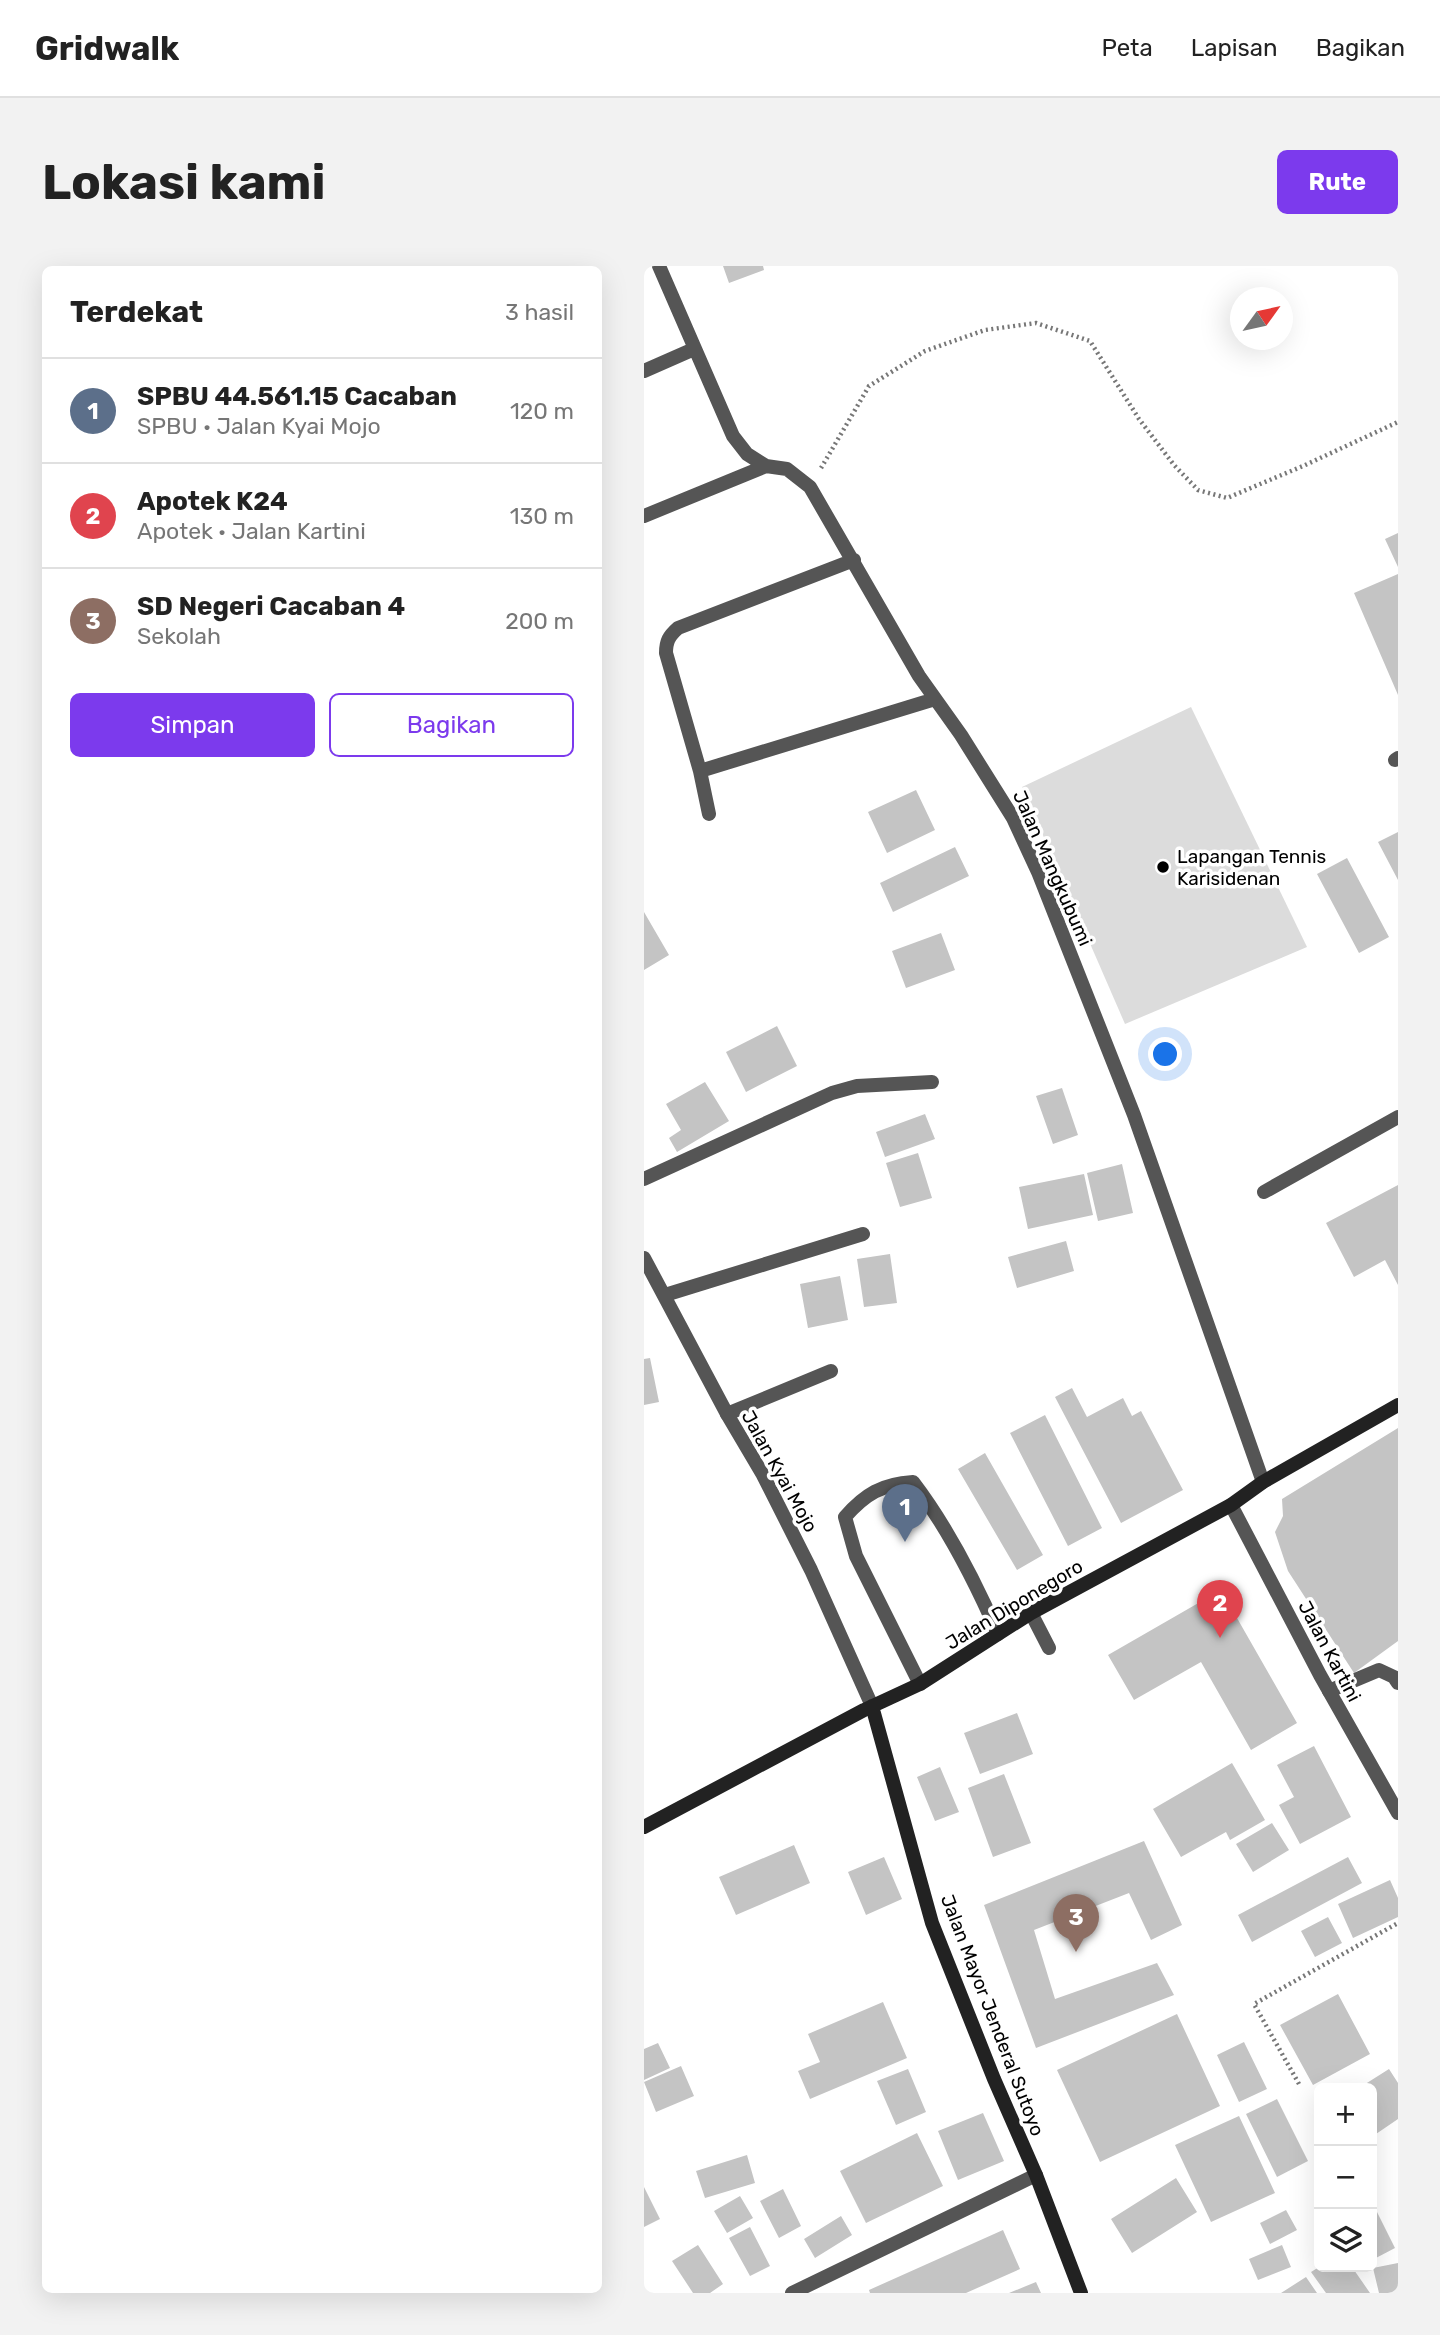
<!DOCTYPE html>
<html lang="id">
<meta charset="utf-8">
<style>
body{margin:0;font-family:Rubik,sans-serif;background:#f2f2f2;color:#222}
.controls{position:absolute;right:21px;bottom:21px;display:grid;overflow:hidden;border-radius:10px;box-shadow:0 7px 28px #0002}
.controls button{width:63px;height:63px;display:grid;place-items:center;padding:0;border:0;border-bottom:2px solid #e0e0e0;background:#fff;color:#222;font:35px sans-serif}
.compass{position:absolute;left:586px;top:21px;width:63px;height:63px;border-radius:50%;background:#fff;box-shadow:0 7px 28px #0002;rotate:57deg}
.you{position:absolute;left:522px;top:789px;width:24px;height:24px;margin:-18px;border:5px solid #fff;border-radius:50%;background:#1a73e8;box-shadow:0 0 0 10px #1a73e833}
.badge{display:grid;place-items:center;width:46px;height:46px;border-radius:50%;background:#7c3aed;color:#fff;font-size:23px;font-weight:700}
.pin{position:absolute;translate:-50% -58px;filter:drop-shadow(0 2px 4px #0008)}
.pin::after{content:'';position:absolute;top:37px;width:24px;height:21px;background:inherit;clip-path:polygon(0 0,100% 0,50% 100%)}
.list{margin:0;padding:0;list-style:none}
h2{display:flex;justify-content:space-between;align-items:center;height:91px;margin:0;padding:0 28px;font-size:30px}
h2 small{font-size:23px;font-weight:400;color:#767676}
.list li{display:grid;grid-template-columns:46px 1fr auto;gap:21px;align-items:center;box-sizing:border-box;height:105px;padding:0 28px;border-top:2px solid #e0e0e0}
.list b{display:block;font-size:26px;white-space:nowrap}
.list p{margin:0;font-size:23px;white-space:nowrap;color:#767676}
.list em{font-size:23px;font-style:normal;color:#767676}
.actions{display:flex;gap:14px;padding:21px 28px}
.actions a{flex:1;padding:16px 0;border:2px solid #7c3aed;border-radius:10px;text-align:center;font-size:24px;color:#7c3aed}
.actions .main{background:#7c3aed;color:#fff}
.icon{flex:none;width:38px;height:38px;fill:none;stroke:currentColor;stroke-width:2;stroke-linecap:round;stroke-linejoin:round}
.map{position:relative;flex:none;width:754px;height:2027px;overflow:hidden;border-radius:10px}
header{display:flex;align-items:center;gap:42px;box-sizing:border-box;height:98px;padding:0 35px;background:#fff;border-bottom:2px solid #e0e0e0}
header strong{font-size:33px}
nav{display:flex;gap:38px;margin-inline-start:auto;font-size:24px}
.intro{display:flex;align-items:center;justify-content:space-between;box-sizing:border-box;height:168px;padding:0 42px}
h1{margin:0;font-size:49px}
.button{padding:18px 32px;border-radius:10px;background:#7c3aed;color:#fff;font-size:24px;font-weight:700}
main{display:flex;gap:42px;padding:0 42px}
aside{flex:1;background:#fff;border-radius:10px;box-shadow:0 7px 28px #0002}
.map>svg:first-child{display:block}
.green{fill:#dcdcdc}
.building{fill:#c4c4c4}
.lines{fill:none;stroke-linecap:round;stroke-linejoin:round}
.path{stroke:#777;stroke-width:4.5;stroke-dasharray:2 3.5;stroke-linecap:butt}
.service{stroke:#555;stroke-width:14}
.minor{stroke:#555;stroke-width:14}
.tertiary{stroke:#555;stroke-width:14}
.secondary{stroke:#222;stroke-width:14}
.poi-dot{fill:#000;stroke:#fff;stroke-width:2.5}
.labels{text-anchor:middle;stroke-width:7;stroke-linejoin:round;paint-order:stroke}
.poi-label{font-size:19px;fill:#000;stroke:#fff;text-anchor:start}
.street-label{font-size:19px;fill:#000;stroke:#fff}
</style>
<header>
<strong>Gridwalk</strong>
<nav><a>Peta</a><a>Lapisan</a><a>Bagikan</a></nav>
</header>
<div class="intro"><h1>Lokasi kami</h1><a class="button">Rute</a></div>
<main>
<aside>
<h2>Terdekat<small>3 hasil</small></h2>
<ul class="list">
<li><span class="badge" style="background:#5c6f8a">1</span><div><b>SPBU 44.561.15 Cacaban</b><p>SPBU · Jalan Kyai Mojo</p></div><em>120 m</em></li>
<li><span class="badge" style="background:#e0444e">2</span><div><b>Apotek K24</b><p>Apotek · Jalan Kartini</p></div><em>130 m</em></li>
<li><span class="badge" style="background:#8d6e63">3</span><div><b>SD Negeri Cacaban 4</b><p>Sekolah</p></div><em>200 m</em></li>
</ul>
<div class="actions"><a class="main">Simpan</a><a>Bagikan</a></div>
</aside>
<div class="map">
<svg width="754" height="2027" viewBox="0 0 754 2027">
<rect width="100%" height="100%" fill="#fff"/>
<path class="green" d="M547,441L663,681L481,758L378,521Z"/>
<path class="building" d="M79,0H119L120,4L85,17Z
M754,267V301L741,273Z
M754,308V429L710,327Z
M272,524L291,564L243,587L224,546Z
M754,566V614L734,576Z
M311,581L325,610L249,646L236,617Z
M703,592L745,671L715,687L673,608Z
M0,646L25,689L0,704Z
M297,667L311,704L262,722L248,685Z
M133,760L153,800L102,826L82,786Z
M61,816L85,855L33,886L25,872L37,864L22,838Z
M418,822L434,869L409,878L392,830Z
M281,848L291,873L241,891L232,866Z
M274,887L288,932L256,941L242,897Z
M478,898L489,947L454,955L443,907Z
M440,908L449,949L384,963L375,921Z
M754,919V1019L741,994L710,1011L682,957Z
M422,975L430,1005L373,1022L364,991Z
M246,988L253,1037L220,1041L213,993Z
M196,1010L204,1054L164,1062L156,1018Z
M6,1092L15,1136L0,1139V1093Z
M428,1122L443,1151L479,1132L488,1150L497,1145L539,1224L477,1257L411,1131Z
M401,1149L458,1262L424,1280L366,1167Z
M754,1162V1375L710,1407L644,1305L631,1266L639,1250L638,1233Z
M341,1187L399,1289L373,1304L314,1203Z
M577,1324L653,1457L607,1484L557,1396L490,1434L464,1389Z
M373,1447L389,1488L336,1508L320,1467Z
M670,1480L707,1551L656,1578L635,1539L650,1531L633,1499Z
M588,1497L621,1554L586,1574L582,1566L537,1591L509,1543Z
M296,1501L315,1546L291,1555L273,1511Z
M360,1508L387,1577L349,1591L324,1522Z
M628,1557L645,1584L609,1606L592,1578Z
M500,1575L538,1659L507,1674L485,1627L390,1664L411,1733L513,1697L530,1729L392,1782L340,1639Z
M150,1579L166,1617L92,1649L75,1611Z
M240,1591L258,1633L222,1649L204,1606Z
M704,1591L718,1617L608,1676L594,1649Z
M746,1614L754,1632V1651L709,1672L694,1638Z
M684,1651L698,1677L671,1691L657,1665Z
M694,1728L726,1788L669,1819L636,1759Z
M239,1736L263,1792L166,1833L154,1805L176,1796L164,1768Z
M533,1748L576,1840L456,1896L413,1804Z
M600,1776L623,1823L595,1836L573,1789Z
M14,1777L26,1802L0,1814V1783Z
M37,1800L50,1830L12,1846L0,1816Z
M264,1803L282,1846L252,1859L233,1815Z
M745,1803L754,1817V1853L732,1868L728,1861V1822H715Z
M633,1833L664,1895L633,1911L602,1848Z
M339,1847L360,1895L314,1914L294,1865Z
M595,1850L631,1927L567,1956L531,1879Z
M273,1867L299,1920L222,1957L196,1905Z
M103,1889L111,1917L61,1932L52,1905Z
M532,1912L553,1946L488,1987L467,1953Z
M0,1921L16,1953L0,1961Z
M139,1923L157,1960L135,1972L116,1935Z
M96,1930L109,1952L83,1967L70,1945Z
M728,1936L751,1982L730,1993L728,1989Z
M642,1944L653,1964L626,1978L616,1957Z
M197,1950L208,1969L171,1992L160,1973Z
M106,1961L126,2000L106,2010L85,1972Z
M359,1964L376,2003L322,2027H226L225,2024Z
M54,1979L79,2018L66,2027H49L28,1995Z
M638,1979L647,2001L614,2014L605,1993Z
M754,1997V2027H735L729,2002Z
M675,2001H708L726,2027H682L667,2006Z
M662,2011L673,2027H637Z
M392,2016L397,2027H365Z"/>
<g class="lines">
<path class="path" d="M177,202L225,120L281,85L341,64L392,57L446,75L495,153L530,199L554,224L583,232L659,200L754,156
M655,1818L610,1738L754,1657"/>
<path class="service" d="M751,494L754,492
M620,926L754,851
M83,1148L187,1105
M387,1347L405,1382
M276,1418L212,1290L201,1251C221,1228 238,1218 269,1216C304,1262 331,1315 354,1368
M685,1425L735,1404L750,1411L754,1417"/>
<path class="minor" d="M15,0L89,170L103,188L122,200L143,203L166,221L275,410L317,469L369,552L394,606L490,849L619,1216
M0,105L50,83
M0,250L122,200
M56,505L291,433
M65,548L56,505L22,387C22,375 25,370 34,362L210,294
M0,913L188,827L213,820L288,816
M21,1029L219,968
M587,1239L676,1409L754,1547
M148,2027L392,1909"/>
<path class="tertiary" d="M0,992L83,1148L119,1209L167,1304L228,1440"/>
<path class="secondary" d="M228,1440L288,1657L350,1813L392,1909L437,2027
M0,1561L220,1444L276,1418L387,1347L587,1239L619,1216L754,1139"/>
</g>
<circle class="poi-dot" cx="519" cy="601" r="7"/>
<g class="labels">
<g class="poi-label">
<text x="533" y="597">Lapangan Tennis<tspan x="533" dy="22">Karisidenan</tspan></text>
</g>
<g class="street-label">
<text transform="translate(409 602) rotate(66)" y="7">Jalan Mangkubumi</text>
<text transform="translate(136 1205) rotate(61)" y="7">Jalan Kyai Mojo</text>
<text transform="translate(370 1338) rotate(-31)" y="7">Jalan Diponegoro</text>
<text transform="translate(686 1385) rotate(62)" y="7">Jalan Kartini</text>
<text transform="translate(349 1749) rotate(69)" y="7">Jalan Mayor Jenderal Sutoyo</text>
</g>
</g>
</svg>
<div class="controls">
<button>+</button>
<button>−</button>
<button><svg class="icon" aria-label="layers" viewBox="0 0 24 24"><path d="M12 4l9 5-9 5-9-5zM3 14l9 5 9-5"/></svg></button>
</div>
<svg class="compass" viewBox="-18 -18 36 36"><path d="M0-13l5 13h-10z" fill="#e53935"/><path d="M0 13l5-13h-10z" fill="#767676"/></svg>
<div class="you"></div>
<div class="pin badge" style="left:261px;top:1276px;background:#5c6f8a">1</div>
<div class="pin badge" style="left:576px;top:1372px;background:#e0444e">2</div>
<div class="pin badge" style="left:432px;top:1686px;background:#8d6e63">3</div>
</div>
</main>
